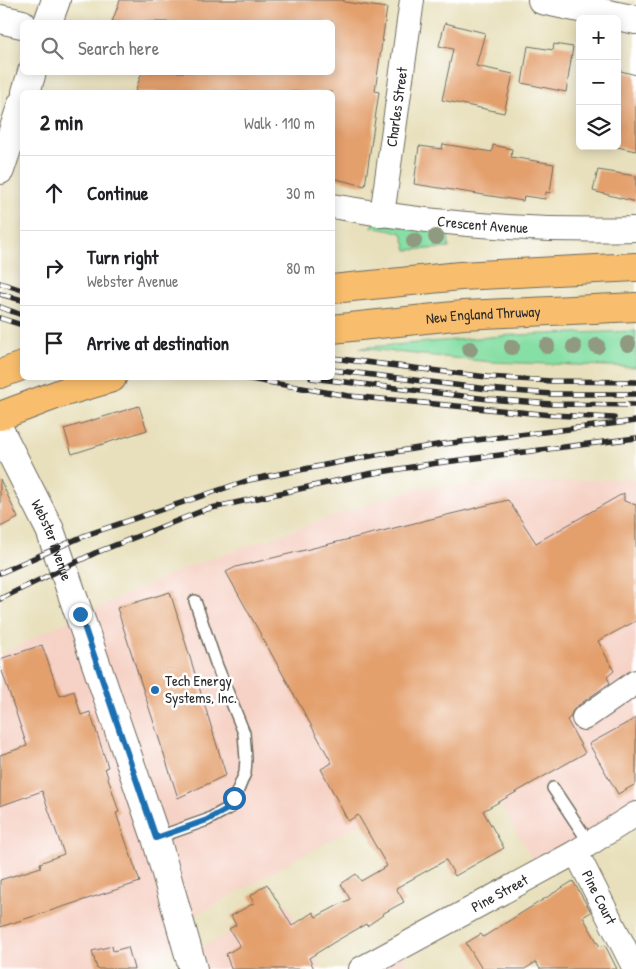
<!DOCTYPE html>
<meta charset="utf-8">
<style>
body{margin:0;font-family:"Patrick Hand",sans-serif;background:#f2f2f2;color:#202124}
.controls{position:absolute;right:15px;top:15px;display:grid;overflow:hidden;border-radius:8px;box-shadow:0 2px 12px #0003}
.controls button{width:45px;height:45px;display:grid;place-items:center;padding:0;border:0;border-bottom:1px solid #e0e0e0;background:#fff;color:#202124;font:25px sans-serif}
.stop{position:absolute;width:15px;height:15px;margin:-11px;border:4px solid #1f6fb2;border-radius:50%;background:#fff}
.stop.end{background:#1f6fb2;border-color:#fff;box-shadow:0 1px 5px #0008}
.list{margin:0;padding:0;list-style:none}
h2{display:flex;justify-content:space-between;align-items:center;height:65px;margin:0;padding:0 20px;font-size:21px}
h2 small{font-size:16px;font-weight:400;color:#757577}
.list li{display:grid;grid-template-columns:32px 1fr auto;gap:15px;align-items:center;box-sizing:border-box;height:75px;padding:0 20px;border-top:1px solid #e0e0e0}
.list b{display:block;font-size:19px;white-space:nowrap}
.list p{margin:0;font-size:16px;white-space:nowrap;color:#757577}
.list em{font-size:16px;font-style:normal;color:#757577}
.icon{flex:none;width:28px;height:28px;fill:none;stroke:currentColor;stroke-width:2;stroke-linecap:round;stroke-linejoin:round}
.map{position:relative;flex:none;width:636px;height:969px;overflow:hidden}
.search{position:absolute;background:#fff;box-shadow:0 2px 12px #0003;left:20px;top:20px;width:315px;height:55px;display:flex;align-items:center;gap:12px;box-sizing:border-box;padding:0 18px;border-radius:8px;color:#757577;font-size:19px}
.panel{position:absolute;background:#fff;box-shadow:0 2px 12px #0003;left:20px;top:90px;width:315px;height:290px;border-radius:8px}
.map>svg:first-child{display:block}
.built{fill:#f6d1c5}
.green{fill:#86dfa4;stroke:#588568}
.building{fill:#e39f6c}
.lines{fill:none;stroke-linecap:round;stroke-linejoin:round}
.service-casing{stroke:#6d6a5e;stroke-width:14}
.minor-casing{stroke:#6d6a5e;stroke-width:26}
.tertiary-casing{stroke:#6d6a5e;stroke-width:30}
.motorway-casing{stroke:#6d6a5e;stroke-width:30}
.service{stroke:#fff;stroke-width:11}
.minor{stroke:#fff;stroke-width:24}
.tertiary{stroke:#fff;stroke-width:28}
.motorway{stroke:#f9be6d;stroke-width:28}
.rail-casing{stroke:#2b2b2b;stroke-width:5.5}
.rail{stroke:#fff;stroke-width:4;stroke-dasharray:11;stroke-linecap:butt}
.tree{fill:#8f9a80}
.route{stroke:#1f6fb2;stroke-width:6}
.poi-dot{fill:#1f6fb2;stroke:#fff;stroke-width:2}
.labels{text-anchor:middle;stroke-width:5;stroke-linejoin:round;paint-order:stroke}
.street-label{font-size:15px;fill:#2b2b2b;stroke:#fff}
.poi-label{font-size:15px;fill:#2b2b2b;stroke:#fff;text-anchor:start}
</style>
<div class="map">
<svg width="636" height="969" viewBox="0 0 636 969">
<rect width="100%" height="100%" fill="#fff"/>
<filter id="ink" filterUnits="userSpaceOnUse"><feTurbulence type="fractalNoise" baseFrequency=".02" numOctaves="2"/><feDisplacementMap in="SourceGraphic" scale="10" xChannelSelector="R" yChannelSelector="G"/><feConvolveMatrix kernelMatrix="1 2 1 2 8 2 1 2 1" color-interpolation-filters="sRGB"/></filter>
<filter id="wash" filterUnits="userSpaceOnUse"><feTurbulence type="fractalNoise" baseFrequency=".0096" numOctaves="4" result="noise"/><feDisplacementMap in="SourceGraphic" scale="20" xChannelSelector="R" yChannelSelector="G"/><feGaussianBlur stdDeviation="1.12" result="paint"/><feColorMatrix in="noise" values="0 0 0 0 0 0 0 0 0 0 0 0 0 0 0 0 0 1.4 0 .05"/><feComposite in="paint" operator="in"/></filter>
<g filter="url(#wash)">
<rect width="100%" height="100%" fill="#e8e0bc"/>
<path class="built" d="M636,478V810L536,865L474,760L185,921L190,943L127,969H0V655L51,629L184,568L416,488Z
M287,904L321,969H198L193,951Z
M401,952L410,969H372Z"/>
<path class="green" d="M374,223L448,231L449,248L407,250L402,233L372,227Z
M636,331V367L491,362L359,348L514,335Z"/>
<g id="blocks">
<path class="building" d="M120,0H344V2L387,8L375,91L379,92L365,186L332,178V92H135L142,72H332V22H112Z
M445,23L485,33L476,66L513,74L504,113L442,100L453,49L439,46Z
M554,44L573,47L566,92L522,83L528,46L553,50Z
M617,70L636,75V151L617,147Z
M443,144L492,152L493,145L512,149L511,157L554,164L550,193L546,192L545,199L524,196L523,201L414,184L419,146L442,149Z
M598,170L636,176V202L593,191Z
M139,406L147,430L72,454L64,429Z
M0,479L18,518L0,527Z
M624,493V501L636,505V621L598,641L614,671L607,677L610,683L576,707L572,712L570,718L567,720L585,753L483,811L504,848L455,876L446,860L396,888L404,902L382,914L383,915L367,926L366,924L336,941L309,958L314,969H231L226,954L240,946L229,929L236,925L231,916L254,903L250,896L267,884L292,926L313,912L316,917L350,899L341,884L356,874L361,881L387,866L358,815L348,821L321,769L332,763L226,572L236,567L508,500L536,543Z
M170,592L226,775L178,798L117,608Z
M42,645L60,696L74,691L81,715L90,712L108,767L105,768L119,812L116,813L140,882L0,927V880L41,867L40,863L64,854L42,791L0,806V755L27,746L0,665V659Z
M636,718V784L618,794L589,744Z
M573,881L591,912L583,917L600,947L605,945L617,969H540L536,962L525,969H482L466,943L481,934L483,937Z
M112,946L113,951L128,947L134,969H97L92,951Z"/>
</g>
</g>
<g filter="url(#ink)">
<use href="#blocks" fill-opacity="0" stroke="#6d6a5e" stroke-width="1"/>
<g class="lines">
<defs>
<path id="service" d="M553,788L590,844
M156,838L207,820L231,807L245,773L246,759L244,733L217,666L195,601"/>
<g id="minor">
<path id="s1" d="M332,206C432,224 534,232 636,229"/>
<path id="s2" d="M382,215L412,0"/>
<path d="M584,718L636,682"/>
<path id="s3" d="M576,852L635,969"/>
<path id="s4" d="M361,969L576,852L636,814"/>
</g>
<g id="tertiary">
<path d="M542,0L636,20"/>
<path d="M0,19L22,24"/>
<path d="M48,22L56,0"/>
<path d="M26,92L32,72"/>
<path d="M0,170L22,104"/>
<path id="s5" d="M0,431L50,530L156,838L193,969"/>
</g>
<g id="motorway">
<path d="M332,289L460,276L636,267"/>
<path id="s6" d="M332,329L463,315L636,307"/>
<path d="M0,374L22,366"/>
<path d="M0,416L61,393L112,378"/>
</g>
</defs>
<use href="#service" class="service-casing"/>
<use href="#minor" class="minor-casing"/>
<use href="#tertiary" class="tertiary-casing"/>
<use href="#motorway" class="motorway-casing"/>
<use href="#service" class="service"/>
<use href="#minor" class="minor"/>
<use href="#tertiary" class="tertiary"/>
<use href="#motorway" class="motorway"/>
<defs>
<path id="rail" d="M0,283L22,290
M0,294L22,300
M0,307L22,315
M0,318L22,325
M332,358L487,377L551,381L636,382
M332,370L488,389L551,394H636
M244,378L349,396L552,415L614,418
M311,378L488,399L551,404L636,405
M0,573L86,535L249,480L376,455L443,444L636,421
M0,599L95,553L207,509L368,474L437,463L636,438"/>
</defs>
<use href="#rail" class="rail-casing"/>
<use href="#rail" class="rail"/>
</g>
<g class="tree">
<circle cx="436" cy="237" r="8"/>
<circle cx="414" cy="241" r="8"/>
<circle cx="628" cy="344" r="8"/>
<circle cx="547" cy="346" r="8"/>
<circle cx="597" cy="346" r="8"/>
<circle cx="512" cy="347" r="8"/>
<circle cx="574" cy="347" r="8"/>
<circle cx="470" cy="349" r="8"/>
</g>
</g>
<g class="lines" filter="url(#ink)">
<path class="route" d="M80,614L156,838L207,820L231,807L234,798"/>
</g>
<circle class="poi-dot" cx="155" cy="690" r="5"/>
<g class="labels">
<g class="street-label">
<text dy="5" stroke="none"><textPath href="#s2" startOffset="109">Charles Street</textPath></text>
<text dy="5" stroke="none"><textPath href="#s1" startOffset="152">Crescent Avenue</textPath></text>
<text dy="5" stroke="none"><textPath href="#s6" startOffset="152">New England Thruway</textPath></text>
<text dy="5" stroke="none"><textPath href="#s5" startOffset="121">Webster Avenue</textPath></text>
<text dy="5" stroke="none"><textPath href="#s4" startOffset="158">Pine Street</textPath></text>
<text dy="5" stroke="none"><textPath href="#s3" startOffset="51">Pine Court</textPath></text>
</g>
<g class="poi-label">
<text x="165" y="686">Tech Energy<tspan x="165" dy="17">Systems, Inc.</tspan></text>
</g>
</g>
</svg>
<div class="controls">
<button>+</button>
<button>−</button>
<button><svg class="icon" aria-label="layers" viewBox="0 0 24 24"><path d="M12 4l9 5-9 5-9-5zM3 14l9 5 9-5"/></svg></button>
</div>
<div class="stop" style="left:234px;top:798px"></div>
<div class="stop end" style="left:80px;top:614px"></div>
<div class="search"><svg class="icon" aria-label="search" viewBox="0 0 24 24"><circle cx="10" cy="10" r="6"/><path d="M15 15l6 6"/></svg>Search here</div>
<section class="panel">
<h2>2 min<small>Walk · 110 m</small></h2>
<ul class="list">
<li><svg class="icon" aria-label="ahead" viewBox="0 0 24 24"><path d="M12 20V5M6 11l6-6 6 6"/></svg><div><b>Continue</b></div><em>30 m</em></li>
<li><svg class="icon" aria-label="right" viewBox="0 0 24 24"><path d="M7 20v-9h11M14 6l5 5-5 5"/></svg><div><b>Turn right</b><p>Webster Avenue</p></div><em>80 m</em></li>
<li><svg class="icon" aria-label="arrive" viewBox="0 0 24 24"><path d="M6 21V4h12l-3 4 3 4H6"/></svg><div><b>Arrive at destination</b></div></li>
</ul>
</section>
</div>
